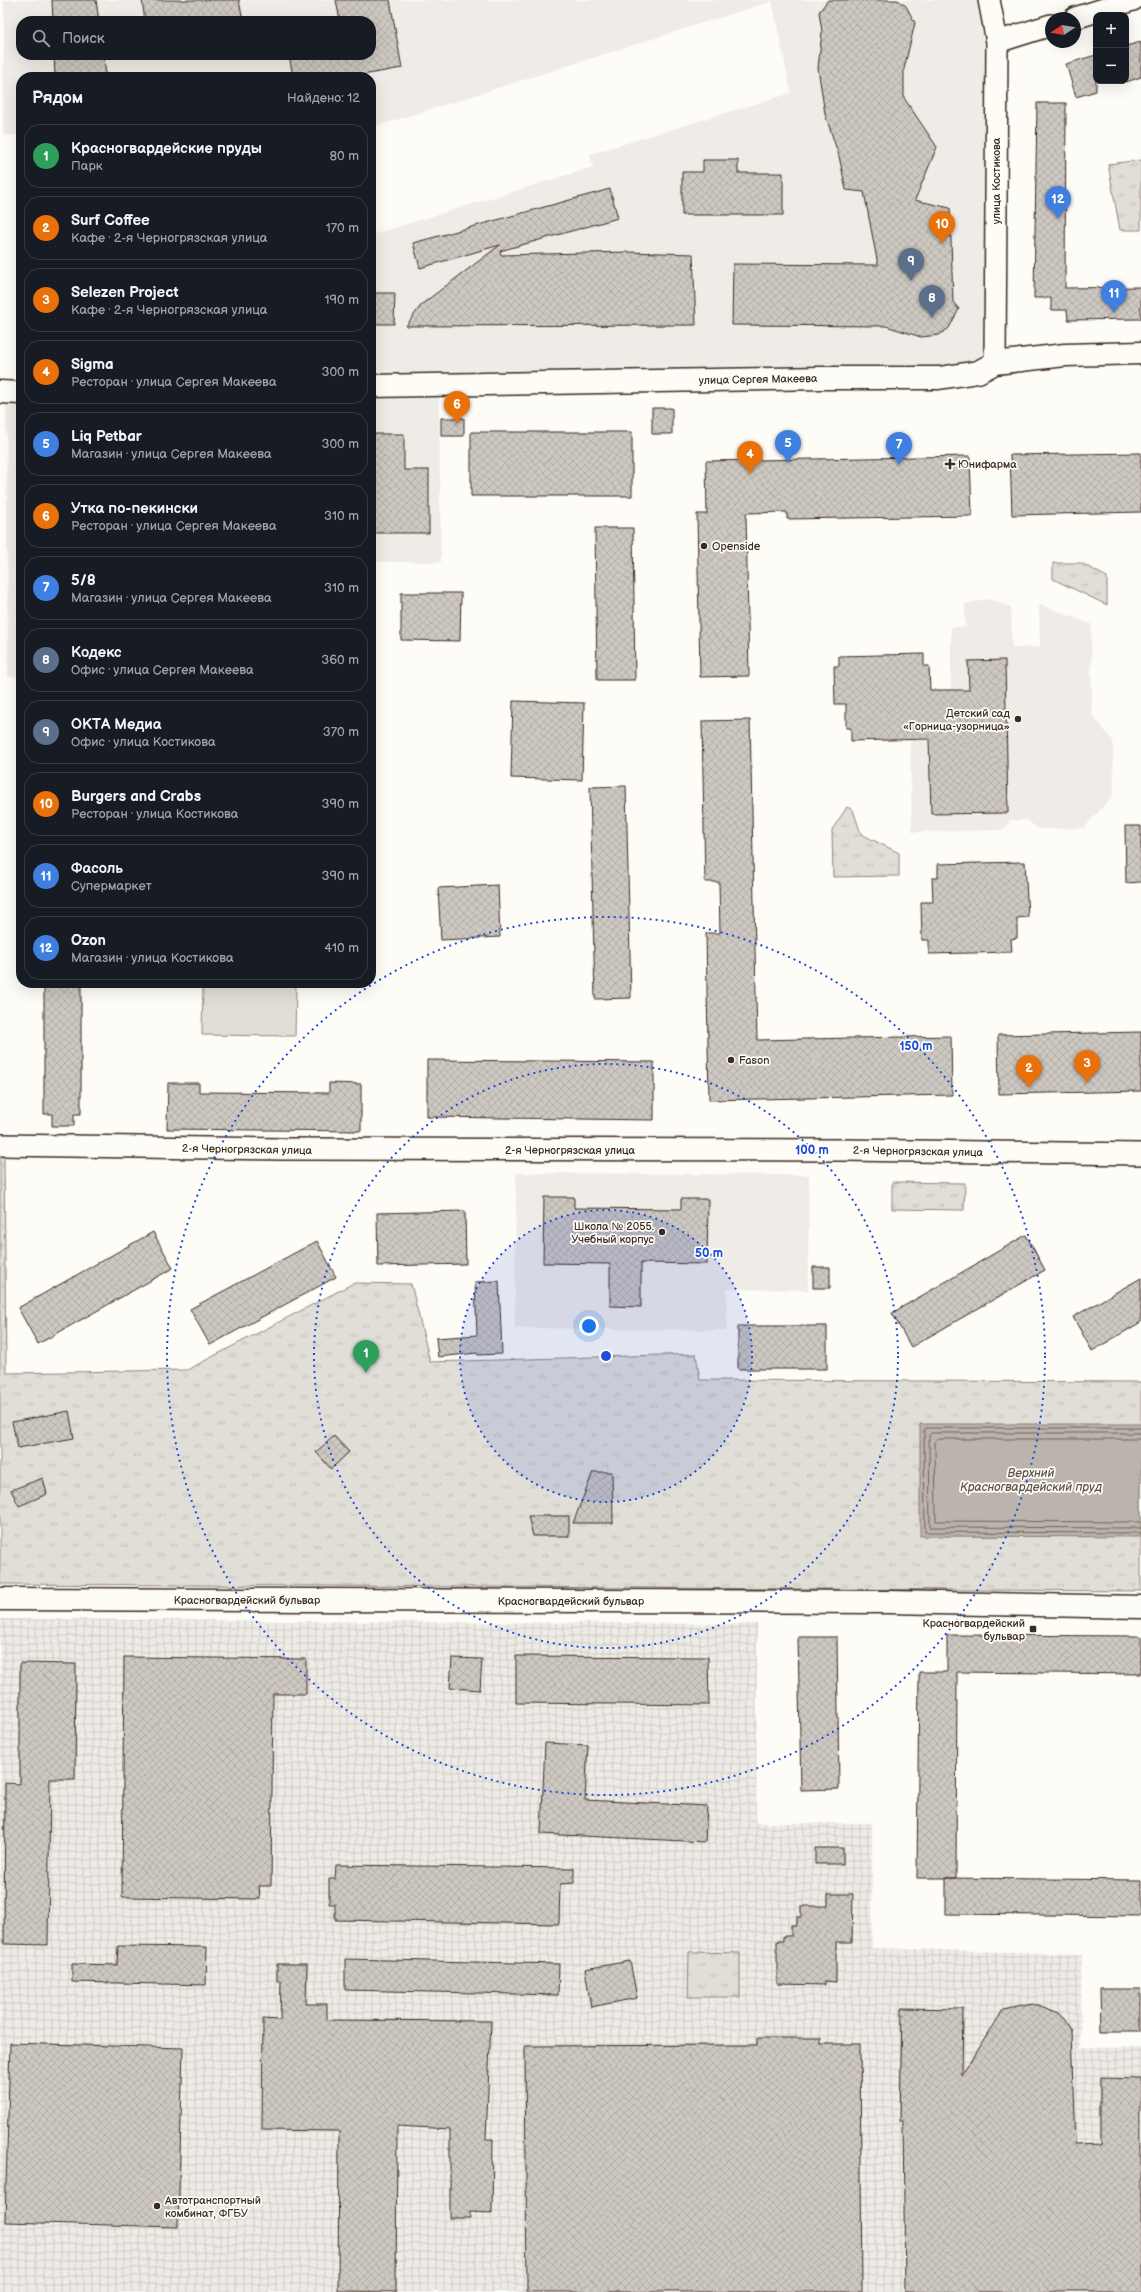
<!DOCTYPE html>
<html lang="ru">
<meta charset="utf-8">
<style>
body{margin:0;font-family:"Balsamiq Sans",sans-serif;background:#20242c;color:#f1f3f6}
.controls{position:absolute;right:12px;top:12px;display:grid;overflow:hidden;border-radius:8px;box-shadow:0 4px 16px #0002}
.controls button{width:36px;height:36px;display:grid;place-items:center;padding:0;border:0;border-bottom:1px solid #363941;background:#171b24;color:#f1f3f6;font:20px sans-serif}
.compass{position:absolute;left:1045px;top:12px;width:36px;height:36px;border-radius:50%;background:#171b24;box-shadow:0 4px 16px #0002;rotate:258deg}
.you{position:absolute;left:589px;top:1326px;width:14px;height:14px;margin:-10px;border:3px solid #fff;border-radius:50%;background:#1a73e8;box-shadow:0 0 0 6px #1a73e833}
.badge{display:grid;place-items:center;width:26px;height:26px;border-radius:50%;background:#9f9995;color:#fff;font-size:13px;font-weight:700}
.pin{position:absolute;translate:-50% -33px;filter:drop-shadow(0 1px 2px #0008)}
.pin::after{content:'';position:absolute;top:21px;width:14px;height:12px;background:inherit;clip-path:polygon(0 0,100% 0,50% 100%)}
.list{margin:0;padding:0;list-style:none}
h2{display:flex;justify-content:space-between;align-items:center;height:52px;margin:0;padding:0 16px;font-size:17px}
h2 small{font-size:13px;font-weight:400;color:#9ea1a6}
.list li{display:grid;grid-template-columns:26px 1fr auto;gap:12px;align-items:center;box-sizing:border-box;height:64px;margin:0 8px 8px;padding:0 8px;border:1px solid #363941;border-radius:16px}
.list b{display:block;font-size:15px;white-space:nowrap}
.list p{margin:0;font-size:13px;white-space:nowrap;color:#9ea1a6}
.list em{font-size:13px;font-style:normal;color:#9ea1a6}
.icon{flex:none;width:22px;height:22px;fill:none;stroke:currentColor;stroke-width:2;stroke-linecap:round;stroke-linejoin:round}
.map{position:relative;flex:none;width:1141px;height:2292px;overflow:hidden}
.search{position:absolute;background:#171b24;box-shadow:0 4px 16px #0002;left:16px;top:16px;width:360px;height:44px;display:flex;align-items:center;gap:10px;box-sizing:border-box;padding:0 14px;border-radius:16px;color:#9ea1a6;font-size:15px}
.panel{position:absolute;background:#171b24;box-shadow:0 4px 16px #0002;left:16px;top:72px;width:360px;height:916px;border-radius:16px}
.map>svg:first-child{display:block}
.built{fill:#efece7;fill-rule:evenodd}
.industrial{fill:url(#industrial-grid)}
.grass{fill:url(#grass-tufts);stroke:#8e847a}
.pitch{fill:#e1ded7;stroke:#8e847a}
.water{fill:#bbb4ad;stroke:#887d74}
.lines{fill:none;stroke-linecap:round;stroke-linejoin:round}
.shore{stroke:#6e6157;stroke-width:1}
.building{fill:url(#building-cross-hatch);stroke:#3b2a1e}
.minor-casing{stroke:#3b2a1e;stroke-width:24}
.tertiary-casing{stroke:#3b2a1e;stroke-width:25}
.minor{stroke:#fdfcf7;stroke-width:21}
.tertiary{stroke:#fdfcf7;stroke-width:22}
.ring{fill:none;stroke:#1d4ed8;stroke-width:2;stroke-dasharray:2 4}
.poi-dot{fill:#3b2a1e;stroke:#fdfcf7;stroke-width:1.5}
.labels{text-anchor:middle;stroke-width:3.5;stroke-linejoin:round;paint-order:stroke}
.street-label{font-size:11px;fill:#3b2a1e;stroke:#fdfcf7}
.poi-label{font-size:11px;fill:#3b2a1e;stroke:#fdfcf7;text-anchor:start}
.water-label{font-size:12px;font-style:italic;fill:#615349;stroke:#fdfcf7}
.centre{fill:#1d4ed8;stroke:#fdfcf7;stroke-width:2}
.ring-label{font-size:12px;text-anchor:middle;font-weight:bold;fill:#1d4ed8;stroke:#fdfcf7;stroke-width:3.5;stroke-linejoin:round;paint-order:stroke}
</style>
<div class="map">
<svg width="1141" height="2292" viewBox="0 0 1141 2292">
<defs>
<pattern id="industrial-grid" width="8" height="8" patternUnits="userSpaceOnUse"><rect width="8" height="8" fill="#efece7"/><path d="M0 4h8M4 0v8" fill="none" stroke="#cecbc6"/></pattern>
<pattern id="grass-tufts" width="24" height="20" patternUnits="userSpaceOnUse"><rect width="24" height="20" fill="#e1ded7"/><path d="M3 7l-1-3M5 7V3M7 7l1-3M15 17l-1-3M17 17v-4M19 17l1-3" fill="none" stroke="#c2bfb8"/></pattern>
<pattern id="building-cross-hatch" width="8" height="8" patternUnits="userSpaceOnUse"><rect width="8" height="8" fill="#cdc8c2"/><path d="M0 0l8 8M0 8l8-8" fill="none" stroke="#b1aca6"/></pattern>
</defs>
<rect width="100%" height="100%" fill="#fdfcf7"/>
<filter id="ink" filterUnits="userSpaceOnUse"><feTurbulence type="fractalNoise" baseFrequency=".025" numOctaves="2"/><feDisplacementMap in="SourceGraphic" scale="8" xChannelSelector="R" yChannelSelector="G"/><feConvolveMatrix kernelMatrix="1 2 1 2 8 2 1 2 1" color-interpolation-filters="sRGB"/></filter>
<g filter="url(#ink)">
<path class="built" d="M4,0H983L989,55L984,350L980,357L963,367L371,376V235L593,167L590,154L791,93L772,1L371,128V77H21V135H3ZM21,21H371V55H21Z
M439,394L441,562H371V396Z
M6,404H21V677H8Z
M988,599L1011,607L1012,648L1040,647L1039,604L1091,624L1092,714L1113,741L1114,794L1084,828L1038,829L1027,820H1010L1006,827L1000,830L912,832L910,740L934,739L940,724V690L951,689V627H965V604Z
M516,1173L809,1175L808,1290L727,1289V1330L515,1328Z"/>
<path class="industrial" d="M0,1619L757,1624L756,1823H872V1948L1082,1954L1080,2047L1141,2048V2292H0Z"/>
<path class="grass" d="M1141,160V230H1120L1108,164Z
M1053,563H1081L1107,577V605L1053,579Z
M847,807L853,810L861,834L899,853V876L833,877L832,830Z
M0,1154H4L6,1373L187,1370L354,1283L411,1284L430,1362L696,1354L700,1380L1141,1382V1591L0,1584Z
M892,1182L965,1183L964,1210L892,1209Z
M689,1952L740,1953V1997H688Z"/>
<path class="pitch" d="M203,985L296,986L295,1036L202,1035Z"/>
<path class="water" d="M920,1424H1141V1537L920,1536Z"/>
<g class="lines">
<path class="shore" d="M1141,1428H926L924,1430L925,1532L1141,1533
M1141,1433H931L929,1435L930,1527L1141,1528
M1141,1439H937L935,1441L936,1521L1141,1522"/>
</g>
<path class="building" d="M52,0H96L99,21H53Z
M142,0H239L243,21H145Z
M336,0H390L402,68L351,77H293L289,55H371V21H340Z
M828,0H898L906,6L915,23L904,69V98L937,147L915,200L950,208L953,302L959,309L949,328L939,335L921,337L886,326L732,325L733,264L878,265L864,192L846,190L839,156L825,114L818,68L822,32L819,12Z
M1141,42V77L1126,82V46Z
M54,55H104L106,77H55Z
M1096,55V91L1076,97L1066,64Z
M1037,103H1066L1065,288L1141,287V319L1068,320L1067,310H1051V298H1034Z
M703,160H738V173H783V215H682V172H703Z
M610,189L618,218L500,251L501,255L629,252L693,254L696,325L406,326L422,304L500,245L420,268L413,243Z
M371,293H395L394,324H371Z
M652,408H672V434H652Z
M441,418H464V436H441Z
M471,432H632V496H471Z
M371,434H404V470H429V533H371Z
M1141,453V512L1012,515L1010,455Z
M970,456L972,516L787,519V512L746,513L749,676L700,677L697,514H707L706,461Z
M595,528H633L635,680H597Z
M401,593H461L460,641L401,640Z
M924,654V666H929L930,690H969L968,661L1005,660L1008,813L931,814L929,739L851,741V728H846V704H835L834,666H839V656Z
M513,701L584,703L582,780L511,778Z
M750,720L757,1040L951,1036L952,1095L709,1100L706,933H720L719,882H705L702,721Z
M626,786L631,998L595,999L590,787Z
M1125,826H1141V882L1126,883Z
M1025,862L1028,917L1017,918V938L1011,939L1012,952L929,954V940H922L921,902H933L932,878H938V864Z
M498,885L500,937L441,940L438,888Z
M44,983H81V1114H74V1126H52V1114H44Z
M1141,1032V1091L999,1094L998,1035Z
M427,1060L654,1062V1120L427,1117Z
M168,1083H199V1092L329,1093V1083L361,1084V1131L167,1129Z
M544,1197H574V1208L681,1209V1199H708L707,1264L641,1263V1307L610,1306V1264L543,1263Z
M465,1211L466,1264L378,1266L377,1213Z
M153,1232L173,1268L38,1344L18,1308Z
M1026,1235L1045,1270L911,1347L892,1313Z
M317,1241L336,1277L210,1345L190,1309Z
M813,1267H830V1288H813Z
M1141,1278V1322L1092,1351L1073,1317Z
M499,1281L502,1354L478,1355L477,1353L438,1357L436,1338L477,1335L475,1282Z
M738,1326H827V1369H738Z
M69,1411L74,1438L18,1448L12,1422Z
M334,1436L349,1452L331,1469L316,1452Z
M593,1472H612L613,1523H573Z
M43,1478L47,1494L19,1506L11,1490Z
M528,1516H569V1536H533Z
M947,1635L1141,1636V1674L957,1672L956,1878H917L919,1672H947Z
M798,1637H837L839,1789L801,1790Z
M516,1656L708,1657L709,1705L516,1703Z
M124,1657L306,1659V1694H273L271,1886H259L260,1899L122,1897Z
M452,1658L482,1659L480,1690L450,1688Z
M20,1663L76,1664L75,1779H50L48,1945L4,1944L5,1783L20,1784Z
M545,1743L588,1745L585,1800L707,1806L705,1842L541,1834Z
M815,1848H843V1864H815Z
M336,1865L574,1868V1883L560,1884L559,1924L335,1920V1904H329V1879H335Z
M946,1878L1141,1880V1916L946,1914Z
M828,1894H853L852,1942H836V1982L825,1981V1985L777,1984V1941H783V1936H791V1925H797V1917H801V1906H828Z
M118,1946L207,1947L206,1985L72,1982V1964L117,1965Z
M345,1959L559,1964L558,1995L345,1990Z
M630,1961L637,1998L591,2007L585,1969Z
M277,1964H307L306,2004H327V2020L491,2021L486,2139H493L492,2213L470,2212V2218H450V2129L397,2126L396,2292L338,2291L339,2131L262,2130L263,2019L280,2020L281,1981H277Z
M1100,1989H1141V2031H1101Z
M1033,2003L1059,2013L1071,2031L1075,2145L1101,2144V2078L1141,2079V2292H905L903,2121H900L902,2008L963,2009L962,2075L1004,2009Z
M757,2038H821V2044H860L862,2292H527L525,2046L757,2045Z
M10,2043L183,2048L178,2227L5,2222Z"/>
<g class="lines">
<defs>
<path id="minor" d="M989,0L997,42L995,363
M1075,18L1133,0
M997,42L1051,25
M0,1145L281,1149L842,1150L1141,1154"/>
<path id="tertiary" d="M371,386L821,378H939L978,372L995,363L1065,355L1141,353
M0,392L21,393
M0,1599L888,1602L1141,1607"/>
</defs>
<use href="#minor" class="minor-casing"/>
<use href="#tertiary" class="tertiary-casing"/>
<use href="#minor" class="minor"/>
<use href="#tertiary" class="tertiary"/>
</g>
</g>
<circle cx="606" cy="1356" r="146" fill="#1d4ed8" fill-opacity=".12"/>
<g class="ring">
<circle cx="606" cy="1356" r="146"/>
<circle cx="606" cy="1356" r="292"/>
<circle cx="606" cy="1356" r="439"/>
</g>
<g class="poi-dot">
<path d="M948 458h4v4h4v4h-4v4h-4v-4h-4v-4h4z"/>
<circle cx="704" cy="546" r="4"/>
<circle cx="1018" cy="719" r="4"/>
<circle cx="731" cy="1060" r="4"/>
<circle cx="662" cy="1232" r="4"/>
<rect x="1029" y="1625" width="8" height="8" rx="2"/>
<circle cx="157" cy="2206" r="4"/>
</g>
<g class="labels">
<g class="street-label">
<text transform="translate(996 181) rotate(-90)" y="4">улица Костикова</text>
<text transform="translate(758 379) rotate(-1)" y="4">улица Сергея Макеева</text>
<text transform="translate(247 1149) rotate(1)" y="4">2-я Черногрязская улица</text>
<text x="570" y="1154">2-я Черногрязская улица</text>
<text transform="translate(918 1151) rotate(1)" y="4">2-я Черногрязская улица</text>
<text x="247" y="1604">Красногвардейский бульвар</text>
<text x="571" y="1605">Красногвардейский бульвар</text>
</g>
<g class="poi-label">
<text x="958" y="468">Юнифарма</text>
<text x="712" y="550">Openside</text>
<text x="1010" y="717" text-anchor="end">Детский сад<tspan x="1010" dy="13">«Горница-узорница»</tspan></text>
<text x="739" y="1064">Fason</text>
<text x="654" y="1230" text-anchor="end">Школа № 2055.<tspan x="654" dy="13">Учебный корпус</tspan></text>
<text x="1025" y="1627" text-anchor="end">Красногвардейский<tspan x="1025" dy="13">бульвар</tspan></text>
<text x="165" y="2204">Автотранспортный<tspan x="165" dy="13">комбинат, ФГБУ</tspan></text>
</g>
<g class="water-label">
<text x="1031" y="1477">Верхний<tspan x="1031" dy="14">Красногвардейский пруд</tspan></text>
</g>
</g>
<circle cx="606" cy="1356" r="6" class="centre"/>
<g class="ring-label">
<text x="916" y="1050">150 m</text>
<text x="812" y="1154">100 m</text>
<text x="709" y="1257">50 m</text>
</g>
</svg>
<div class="controls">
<button>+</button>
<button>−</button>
</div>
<svg class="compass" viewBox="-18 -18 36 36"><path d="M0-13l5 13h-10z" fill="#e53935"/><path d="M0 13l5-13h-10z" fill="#9ea1a6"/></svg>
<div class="you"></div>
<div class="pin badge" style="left:366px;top:1373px;background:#2e9e5b">1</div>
<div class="pin badge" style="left:1029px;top:1088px;background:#e8710a">2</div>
<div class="pin badge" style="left:1087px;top:1083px;background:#e8710a">3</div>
<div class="pin badge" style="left:750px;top:474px;background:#e8710a">4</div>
<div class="pin badge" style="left:788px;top:463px;background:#3f7fe0">5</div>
<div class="pin badge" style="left:457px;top:424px;background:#e8710a">6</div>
<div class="pin badge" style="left:899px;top:465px;background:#3f7fe0">7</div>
<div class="pin badge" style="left:932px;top:318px;background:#5c6f8a">8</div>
<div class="pin badge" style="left:911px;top:281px;background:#5c6f8a">9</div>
<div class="pin badge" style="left:942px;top:244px;background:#e8710a">10</div>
<div class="pin badge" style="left:1114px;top:313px;background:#3f7fe0">11</div>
<div class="pin badge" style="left:1058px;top:219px;background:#3f7fe0">12</div>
<div class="search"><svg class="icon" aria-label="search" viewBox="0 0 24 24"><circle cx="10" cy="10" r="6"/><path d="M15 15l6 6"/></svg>Поиск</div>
<section class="panel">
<h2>Рядом<small>Найдено: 12</small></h2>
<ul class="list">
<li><span class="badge" style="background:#2e9e5b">1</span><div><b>Красногвардейские пруды</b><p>Парк</p></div><em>80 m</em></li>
<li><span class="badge" style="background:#e8710a">2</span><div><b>Surf Coffee</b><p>Кафе · 2-я Черногрязская улица</p></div><em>170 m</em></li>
<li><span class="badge" style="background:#e8710a">3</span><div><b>Selezen Project</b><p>Кафе · 2-я Черногрязская улица</p></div><em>190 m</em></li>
<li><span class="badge" style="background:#e8710a">4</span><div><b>Sigma</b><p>Ресторан · улица Сергея Макеева</p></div><em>300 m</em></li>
<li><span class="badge" style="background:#3f7fe0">5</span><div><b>Liq Petbar</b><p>Магазин · улица Сергея Макеева</p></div><em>300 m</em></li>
<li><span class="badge" style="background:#e8710a">6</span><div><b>Утка по-пекински</b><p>Ресторан · улица Сергея Макеева</p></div><em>310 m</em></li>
<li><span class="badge" style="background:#3f7fe0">7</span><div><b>5/8</b><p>Магазин · улица Сергея Макеева</p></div><em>310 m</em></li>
<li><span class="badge" style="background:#5c6f8a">8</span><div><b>Кодекс</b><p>Офис · улица Сергея Макеева</p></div><em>360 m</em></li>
<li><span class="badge" style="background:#5c6f8a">9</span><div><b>ОКТА Медиа</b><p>Офис · улица Костикова</p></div><em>370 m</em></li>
<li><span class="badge" style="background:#e8710a">10</span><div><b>Burgers and Crabs</b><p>Ресторан · улица Костикова</p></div><em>390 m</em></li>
<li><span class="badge" style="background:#3f7fe0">11</span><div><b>Фасоль</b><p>Супермаркет</p></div><em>390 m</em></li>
<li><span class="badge" style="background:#3f7fe0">12</span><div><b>Ozon</b><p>Магазин · улица Костикова</p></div><em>410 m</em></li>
</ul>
</section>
</div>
